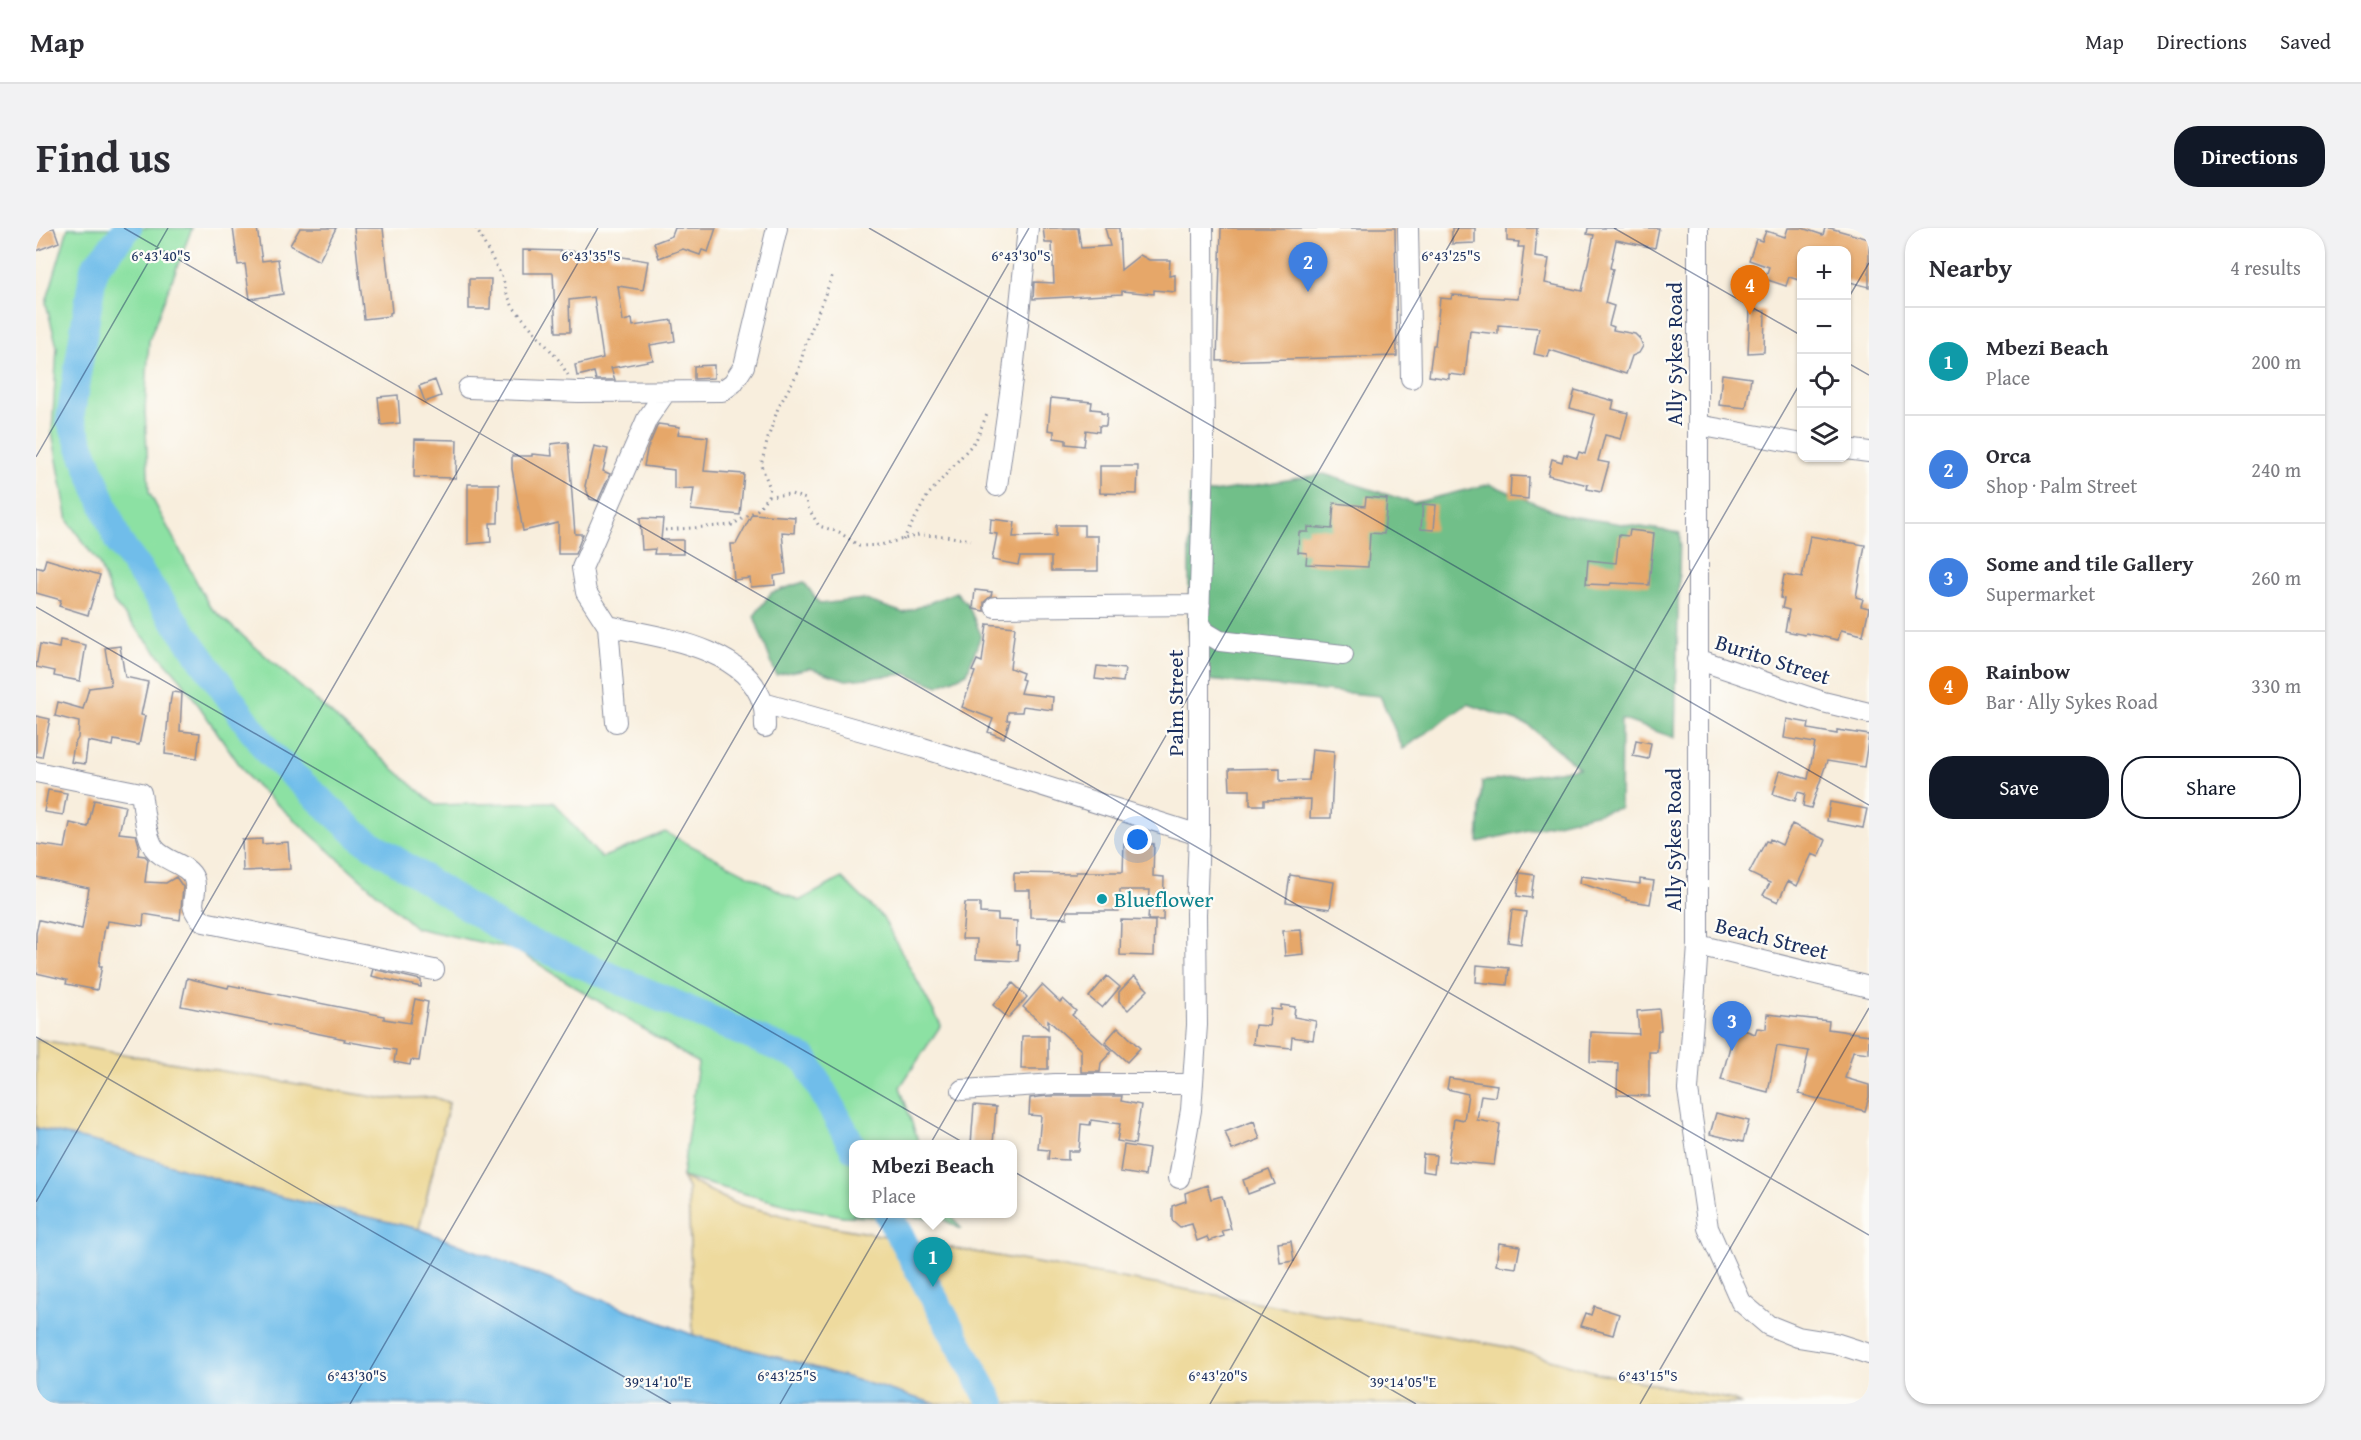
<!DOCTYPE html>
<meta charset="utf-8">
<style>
body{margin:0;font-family:"Gentium Book Plus",serif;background:#f2f2f3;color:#2b2b33}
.controls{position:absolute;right:18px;top:18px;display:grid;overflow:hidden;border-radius:12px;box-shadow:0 2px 4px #0004}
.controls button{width:54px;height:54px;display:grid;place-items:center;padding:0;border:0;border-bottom:2px solid #e1e1e2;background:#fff;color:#2b2b33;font:30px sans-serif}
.you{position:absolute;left:1102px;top:612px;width:21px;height:21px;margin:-15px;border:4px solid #fff;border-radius:50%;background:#1a73e8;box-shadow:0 0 0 9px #1a73e833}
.badge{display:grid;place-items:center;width:39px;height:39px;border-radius:50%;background:#111827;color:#fff;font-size:20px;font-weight:700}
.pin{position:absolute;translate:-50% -50px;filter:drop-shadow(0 2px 3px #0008)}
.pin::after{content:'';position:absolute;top:32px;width:21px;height:18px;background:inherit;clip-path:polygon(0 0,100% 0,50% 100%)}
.popup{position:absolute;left:813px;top:912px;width:168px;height:78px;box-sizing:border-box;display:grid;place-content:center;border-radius:12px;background:#fff;filter:drop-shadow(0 2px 4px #0005);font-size:20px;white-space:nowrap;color:#7c7c81}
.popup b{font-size:22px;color:#2b2b33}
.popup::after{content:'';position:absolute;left:50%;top:100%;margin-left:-12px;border:12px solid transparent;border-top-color:#fff}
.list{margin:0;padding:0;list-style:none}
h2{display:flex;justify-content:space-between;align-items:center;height:78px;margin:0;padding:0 24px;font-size:26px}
h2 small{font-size:20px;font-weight:400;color:#7c7c81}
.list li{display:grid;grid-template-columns:39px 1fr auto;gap:18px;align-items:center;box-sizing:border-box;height:108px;padding:0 24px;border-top:2px solid #e1e1e2}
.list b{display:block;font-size:22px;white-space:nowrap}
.list p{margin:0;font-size:20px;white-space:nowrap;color:#7c7c81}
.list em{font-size:20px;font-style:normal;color:#7c7c81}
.actions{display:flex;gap:12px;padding:18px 24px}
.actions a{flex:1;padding:14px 0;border:2px solid #111827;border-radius:24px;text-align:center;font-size:21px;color:#111827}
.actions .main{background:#111827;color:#fff}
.icon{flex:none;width:33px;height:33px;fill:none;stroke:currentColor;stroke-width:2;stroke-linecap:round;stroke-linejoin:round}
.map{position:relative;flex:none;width:1833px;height:1176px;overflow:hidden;border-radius:24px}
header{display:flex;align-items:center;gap:36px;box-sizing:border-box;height:84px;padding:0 30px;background:#fff;border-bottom:2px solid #e1e1e2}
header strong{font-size:28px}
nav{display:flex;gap:33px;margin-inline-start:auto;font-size:21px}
.intro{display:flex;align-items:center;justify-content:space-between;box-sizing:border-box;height:144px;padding:0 36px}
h1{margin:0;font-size:42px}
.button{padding:15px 27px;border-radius:24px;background:#111827;color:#fff;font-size:21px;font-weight:700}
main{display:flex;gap:36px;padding:0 36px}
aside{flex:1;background:#fff;border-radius:24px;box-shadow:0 2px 4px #0004}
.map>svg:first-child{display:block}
.green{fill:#8ce1a3;stroke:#548880;stroke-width:1.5}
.forest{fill:#71bf89;stroke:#467774;stroke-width:1.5}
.sand{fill:#eeda9e;stroke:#84847e;stroke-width:1.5}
.water{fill:#70bdea;stroke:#4676a4;stroke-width:1.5}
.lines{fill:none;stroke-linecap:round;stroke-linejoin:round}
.river{stroke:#70bdea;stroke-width:28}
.building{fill:#e6a769}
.minor-casing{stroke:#8a8e9e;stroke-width:22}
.path{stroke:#8a8e9e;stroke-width:3;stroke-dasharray:1.5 4.5;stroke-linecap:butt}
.minor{stroke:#fff;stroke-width:20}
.ticks{fill:none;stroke:#1b2f5e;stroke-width:1.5;stroke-opacity:0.45}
.culture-dot{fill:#0f9aa8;stroke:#fdfcf7;stroke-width:2}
.labels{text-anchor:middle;stroke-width:4.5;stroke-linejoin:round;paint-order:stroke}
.street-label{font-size:22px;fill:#1b2f5e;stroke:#fdfcf7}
.culture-label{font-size:22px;fill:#0d838f;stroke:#fdfcf7;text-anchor:start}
.ticks-label{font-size:15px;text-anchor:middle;fill:#1b2f5e;stroke:#fdfcf7;stroke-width:4.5;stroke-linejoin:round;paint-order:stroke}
</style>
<header>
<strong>Map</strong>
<nav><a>Map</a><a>Directions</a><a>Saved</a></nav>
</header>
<div class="intro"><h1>Find us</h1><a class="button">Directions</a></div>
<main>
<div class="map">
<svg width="1833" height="1176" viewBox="0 0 1833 1176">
<rect width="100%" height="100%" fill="#fdfcf7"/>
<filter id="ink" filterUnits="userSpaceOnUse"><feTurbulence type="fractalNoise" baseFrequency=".0167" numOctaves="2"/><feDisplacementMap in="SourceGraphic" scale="12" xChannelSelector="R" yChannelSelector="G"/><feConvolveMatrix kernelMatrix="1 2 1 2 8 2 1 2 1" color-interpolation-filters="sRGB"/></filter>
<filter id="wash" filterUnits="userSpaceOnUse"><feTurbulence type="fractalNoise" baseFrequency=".008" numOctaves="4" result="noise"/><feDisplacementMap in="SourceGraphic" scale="24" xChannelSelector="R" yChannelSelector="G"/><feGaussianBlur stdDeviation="1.35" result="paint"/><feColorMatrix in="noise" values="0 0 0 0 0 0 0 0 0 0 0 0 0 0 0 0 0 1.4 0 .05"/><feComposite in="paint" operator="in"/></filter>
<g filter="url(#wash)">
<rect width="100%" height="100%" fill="#f8eedd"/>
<path class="green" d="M32,0H156L113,112L109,183L113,264L174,379L399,577L517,574L565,630L629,604L763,673L806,650L847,690L905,797L864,859L883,916H818V986H915L925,1001L905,990L807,988L751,977L646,949L662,835L480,722L380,700L214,552L146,453L78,375L63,336L32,293L16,204L21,119L10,75Z"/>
<path class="forest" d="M1288,246L1377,275L1454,256L1528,287L1644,305L1639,510L1585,491L1584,580L1442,614L1446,554L1543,540L1492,497L1432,476L1367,521L1344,468L1172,452L1156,423L1153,408V268Z
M768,354L784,376L827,371L868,385L920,364L932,377L945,407L931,445L902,458L870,446L810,452L774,440L740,447L718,388L735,365Z"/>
<path class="sand" d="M0,811L349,871L398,869L413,875L383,1001L216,962L64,915L0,900Z
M646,949L698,975L776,995L1472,1119L1562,1145L1697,1172L1704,1176H900L764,1135L657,1107L652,960Z"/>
<path class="water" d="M0,900L64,915L216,962L383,1001L657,1107L764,1135L900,1176H0Z"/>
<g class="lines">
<path class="river" d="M92,0L58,40L34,191L82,313L232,524L324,609L474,706L769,831L818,921
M852,986L956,1176"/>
</g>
<g id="blocks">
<path class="building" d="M0,0H18L23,14L0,23Z
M197,0H221L226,33L242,31L247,66L214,71L209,36L202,37Z
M264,0H300L283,33L254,17Z
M318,0H347L356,84L354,85V88L328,91Z
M639,0H680L672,24L666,22L664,27L647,21L623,30L618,15L636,8Z
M1007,0H1042L1045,20L1074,18L1069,0H1083L1085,42L1104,27L1113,32H1134L1133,48L1139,47V64L1118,62V66L1086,63V66L997,71L998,54L1018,55L1016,15H1009Z
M1185,0H1359L1361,128L1181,133Z
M1416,0H1439V15L1416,16Z
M1471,0H1501L1499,29L1513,31L1509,55L1546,63L1558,7L1551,6L1552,0H1623L1619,20L1580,12L1574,40L1577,41L1569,75L1578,78L1573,97L1578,99L1577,102L1599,106L1604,111L1607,118L1603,125L1596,128L1590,146L1514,122L1512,129L1498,126L1503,100L1462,97V106L1434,103L1429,148L1413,146V151L1393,148L1397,117H1399L1404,70L1415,71L1416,67L1482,71L1488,19H1482L1483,14L1471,13Z
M1752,0H1766L1787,7L1789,0H1794L1833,11V59L1810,53V22H1766V53L1753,49L1750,58L1729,51L1733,39L1713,32L1720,11L1726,13L1730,3L1749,9Z
M487,22L574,24V27L612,33L607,62L582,58L587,93L596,91L597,98L636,92L639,113L614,117L617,132L575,140L579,152H560L558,144L541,148L539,137L567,130L558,69L533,72L534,104H520L517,45H487Z
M433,51H455L454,81H433Z
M1714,82L1729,83L1728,124L1712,125Z
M678,137V150L658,151V138Z
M1686,146L1715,150L1710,180L1683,177Z
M399,152L405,168L389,174L383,158Z
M1539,162L1578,173L1576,181L1592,185L1585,211L1569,207L1562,233L1573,235L1565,264L1551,261L1552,257L1512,247L1516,231L1526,234L1528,226L1541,230L1543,224L1549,226L1559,187L1534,180Z
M362,167L364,195L345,197L342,169Z
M1015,170L1056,174L1055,181L1065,182V185L1071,186L1070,198H1063V204L1050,202L1048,218L1030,216V212L1018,210V203L1012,202Z
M622,196L644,199L642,206L672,209L668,243L708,246L704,287L655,282L658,260L638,261V242L608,238L611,222Z
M379,211L421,212L420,250L378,249Z
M532,214L539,306H547L539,326H522V295L487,303L476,241V228H496V226L516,228L515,216Z
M558,218L572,221L567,243L574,246L562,273L554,271L549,258Z
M1064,238H1102L1101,266L1064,265Z
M1475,248L1493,249L1492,271L1474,269Z
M432,256H463L462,295H454L455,314L432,316Z
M1330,269L1351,271L1348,306L1334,305L1332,339L1270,336L1271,325L1262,324L1263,304H1272V299L1296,301L1298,275L1329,278Z
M1387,276L1400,277L1398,302L1385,301Z
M716,286L759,289L758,305L746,304L750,346L738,348L739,357L715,359L714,350L698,352L695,316H700Z
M604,290L627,291L625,312H647V326H618L619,321L606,322Z
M955,291L979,294L977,309L1020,308V297H1048V308H1062V343H1015V329H984L982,337L956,332L961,306L954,305Z
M1594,302L1618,305L1613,357L1575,355L1574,357L1550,356L1552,332L1580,335L1583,307L1593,308Z
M1774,308L1829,317L1820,369L1827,371L1825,378L1833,380L1827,407L1805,402L1802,412L1770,405L1769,407L1749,403L1753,382L1746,380L1748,371L1744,370L1748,347L1766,350Z
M10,331L64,347L52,387L23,378L25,372L0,365V339L7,341Z
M939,362L956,364L955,368L948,374V383L937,381Z
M951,396L979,399L974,440L987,445L985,451L988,452L984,465L1017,469L1016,482L987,478L986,484H972L971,492H974L968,510L952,504L957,491L926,479L939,444L936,443L941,432L946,434Z
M24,412L50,417L44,453L18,448L19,443L0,439L4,416L23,420Z
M84,418L89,449L112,454L105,487L109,488L103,517L78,512L77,518L52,513L49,536L35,534L38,517L42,510L43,494L19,488L22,474L47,481L53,460L75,457L69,420Z
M1061,438L1089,441L1087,454L1059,451Z
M136,464L146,465L144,503L164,505L161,530L129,526L133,476H134Z
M0,488L14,491L6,529L0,528Z
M1751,491L1773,495L1772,501L1801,506V502L1833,507L1828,539L1791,533L1775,580L1767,578L1769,566L1762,564L1759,573L1737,566L1744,543L1772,551L1779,515L1748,510Z
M1600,512L1615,515L1612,531L1597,528Z
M1276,521L1298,523L1295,590H1274L1275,571L1228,572V577H1214V562H1194L1193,541L1244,540V553L1273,552Z
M12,562L31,565L27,587L8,584Z
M58,572L89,578L83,605L100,607L103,617L102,627L109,628L112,631L109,654L130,655L140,649L147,659L144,692L108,686L107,698L72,693L71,699L69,698L63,738H66L61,762L30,756L31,752L0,745V705L3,692L46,701L53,660L0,649V616L29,620L34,595L52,599Z
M1794,574L1831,581L1827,600L1791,593Z
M1756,596L1790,612L1783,629L1776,626L1761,658L1752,653L1742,674L1727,667L1734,655L1713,645L1730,613L1733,614L1734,611L1746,617Z
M226,611V616L252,614L254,641L207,643L206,612Z
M1088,615L1118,616L1117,648L1128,649L1127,692H1112L1114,662H1084L1083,683H1031V690L994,689V662H978V645L1040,646V644H1087Z
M1484,645L1498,647L1495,670L1481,668Z
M1254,647L1298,654L1294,681L1250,674Z
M1545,648L1604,656V651L1618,653L1614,676L1590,672V670L1544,655Z
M929,675H944V685L962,686V692L981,693L980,717H983L982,733L940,731L941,711H926Z
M1476,682L1490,684L1485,716L1472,714Z
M1085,692L1119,693L1118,728L1084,727Z
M1265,702L1267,726L1249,728L1247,703Z
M1441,737L1473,740L1471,757L1440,754Z
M337,741L385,752V759L335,748Z
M1071,748L1084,759L1066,780L1053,769Z
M1098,748L1112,762L1092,782L1083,773V764Z
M151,750L192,760L193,757L348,788V791L374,795L379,771L392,774L383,833L375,832L374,837L358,834L360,822L308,813L309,811L145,778Z
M977,755L991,769L972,790L957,777Z
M1006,757L1024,774L1027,771L1040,783L1036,787L1076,823L1065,835L1064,844H1045V822L1012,792V801L987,779Z
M1245,777L1259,779L1258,789L1280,793L1277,812L1256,809L1255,820L1217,816L1219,797L1233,798L1235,781L1245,782Z
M1623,781L1625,802L1622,803L1621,824H1613V868L1581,867L1582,835L1554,834L1555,804L1603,806L1601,783Z
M1731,786L1793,793L1792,801L1833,807V825L1817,823L1809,850L1833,857V869L1829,883L1763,866L1773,823L1741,818L1732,864L1685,852L1698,804H1703L1705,801L1719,806L1721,800L1730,801Z
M1082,799L1104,820L1091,834L1069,814Z
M986,808H1012V841H985Z
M1413,850L1461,857L1459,869L1445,867L1441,892L1464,896L1458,937L1412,933L1418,890L1428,892L1432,866L1411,861Z
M1012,868H1086L1085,873L1105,877L1099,916L1081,913L1084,896L1055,892L1054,897L1045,896L1043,923H1032V932L1012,931L1013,922L1002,921L1005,888L993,887L994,870Z
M938,877L960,879L957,916H935Z
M1680,885L1713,893L1707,914L1674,906Z
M1218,893L1224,911L1196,922L1189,904Z
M1088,917L1113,921L1109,948L1084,944Z
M1387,926L1400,927L1398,945L1386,943Z
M1233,942L1239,956L1212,966L1207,952Z
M1171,957L1175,971L1186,968L1195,1001L1186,1003L1188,1008L1173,1013L1171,1009L1161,1013L1156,996L1144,999L1136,992V978L1150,973L1149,965Z
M1255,1013L1258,1033L1244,1035L1242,1015Z
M1463,1015L1484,1018L1480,1040L1460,1037Z
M1558,1078L1583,1086L1577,1107L1545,1098L1550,1085L1555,1087Z"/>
</g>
</g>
<g filter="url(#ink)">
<use href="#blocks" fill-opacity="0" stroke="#8a8e9e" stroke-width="1.5"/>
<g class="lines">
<defs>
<path id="minor" d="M1372,0L1375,150
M1662,0V717L1652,862L1672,1000L1705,1074L1732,1097L1762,1109L1799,1115L1833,1126
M432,160L542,164L686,163L697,155L708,138L741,0
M1662,197L1766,216
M1810,221L1833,224
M961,258L977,144L992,0
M959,379L1164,377
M1163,393L1169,404L1184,413L1307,427
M572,398C621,409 710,418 727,476C729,482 729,491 729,499
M1661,431L1787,474L1833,485
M727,475L887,520L1163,607
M580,494L572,398L550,364L546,340L611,191L629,165
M0,544L105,565C108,582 109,606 118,620C128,634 152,635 158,651C164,670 147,675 168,694L398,742
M1662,717L1833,759
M926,862L1019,856H1157
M1143,950L1155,882L1161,797L1160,686L1163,607V393L1168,228L1167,0"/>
</defs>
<use href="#minor" class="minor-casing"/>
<path class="path" d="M440,0L467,51L471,66L477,79L522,131L532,147
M732,268L755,266L770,271L771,278L783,298L803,304L823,318L844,317L883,307L909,308L935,312
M629,302L696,297L721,282L732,268L734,260L725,237L732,210L742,180L762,144L769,118L797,46
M867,312L892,267L940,212L952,184"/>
<use href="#minor" class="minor"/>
</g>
</g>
<path class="ticks" d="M88,0L1833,1007M833,0L1833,577M1578,0L1766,108M1810,74L1833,35M1810,134L1833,147M0,229L132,0M0,379L1380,1176M0,809L635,1176M0,974L562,0M314,1176L993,0M744,1176L1423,0M1174,1176L1766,152M1604,1176L1833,780"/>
<circle class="culture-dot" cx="1066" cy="671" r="6"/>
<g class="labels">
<g class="street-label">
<text transform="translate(1638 126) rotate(-90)" y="8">Ally Sykes Road</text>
<text transform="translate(1737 431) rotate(18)" y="8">Burito Street</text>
<text transform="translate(1139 475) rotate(-90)" y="8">Palm Street</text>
<text transform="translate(1637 612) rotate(-90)" y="8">Ally Sykes Road</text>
<text transform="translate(1736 710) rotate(14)" y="8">Beach Street</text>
</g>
<g class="culture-label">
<text x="1078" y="679">Blueflower</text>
</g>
</g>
<g class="ticks-label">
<text x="125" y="33">6°43'40"S</text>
<text x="555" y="33">6°43'35"S</text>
<text x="985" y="33">6°43'30"S</text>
<text x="1415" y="33">6°43'25"S</text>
<text x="321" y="1153">6°43'30"S</text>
<text x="751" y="1153">6°43'25"S</text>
<text x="1182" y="1153">6°43'20"S</text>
<text x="1612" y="1153">6°43'15"S</text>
<text x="622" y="1159">39°14'10"E</text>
<text x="1367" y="1159">39°14'05"E</text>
</g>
</svg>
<div class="controls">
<button>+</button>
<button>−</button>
<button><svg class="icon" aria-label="locate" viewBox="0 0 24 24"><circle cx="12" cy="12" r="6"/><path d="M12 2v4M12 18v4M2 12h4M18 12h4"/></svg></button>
<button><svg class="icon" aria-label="layers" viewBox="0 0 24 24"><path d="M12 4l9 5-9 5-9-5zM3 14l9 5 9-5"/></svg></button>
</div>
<div class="you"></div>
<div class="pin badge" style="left:897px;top:1059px;background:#0f9aa8">1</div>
<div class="popup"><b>Mbezi Beach</b>Place</div>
<div class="pin badge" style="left:1272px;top:64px;background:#3f7fe0">2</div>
<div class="pin badge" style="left:1696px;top:823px;background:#3f7fe0">3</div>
<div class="pin badge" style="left:1714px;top:87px;background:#e8710a">4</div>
</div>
<aside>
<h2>Nearby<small>4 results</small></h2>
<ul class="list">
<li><span class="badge" style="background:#0f9aa8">1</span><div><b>Mbezi Beach</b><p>Place</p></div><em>200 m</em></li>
<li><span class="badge" style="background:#3f7fe0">2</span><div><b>Orca</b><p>Shop · Palm Street</p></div><em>240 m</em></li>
<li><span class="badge" style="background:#3f7fe0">3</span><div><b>Some and tile Gallery</b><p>Supermarket</p></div><em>260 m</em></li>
<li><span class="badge" style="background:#e8710a">4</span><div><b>Rainbow</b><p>Bar · Ally Sykes Road</p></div><em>330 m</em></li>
</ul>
<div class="actions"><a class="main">Save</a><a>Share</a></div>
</aside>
</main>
